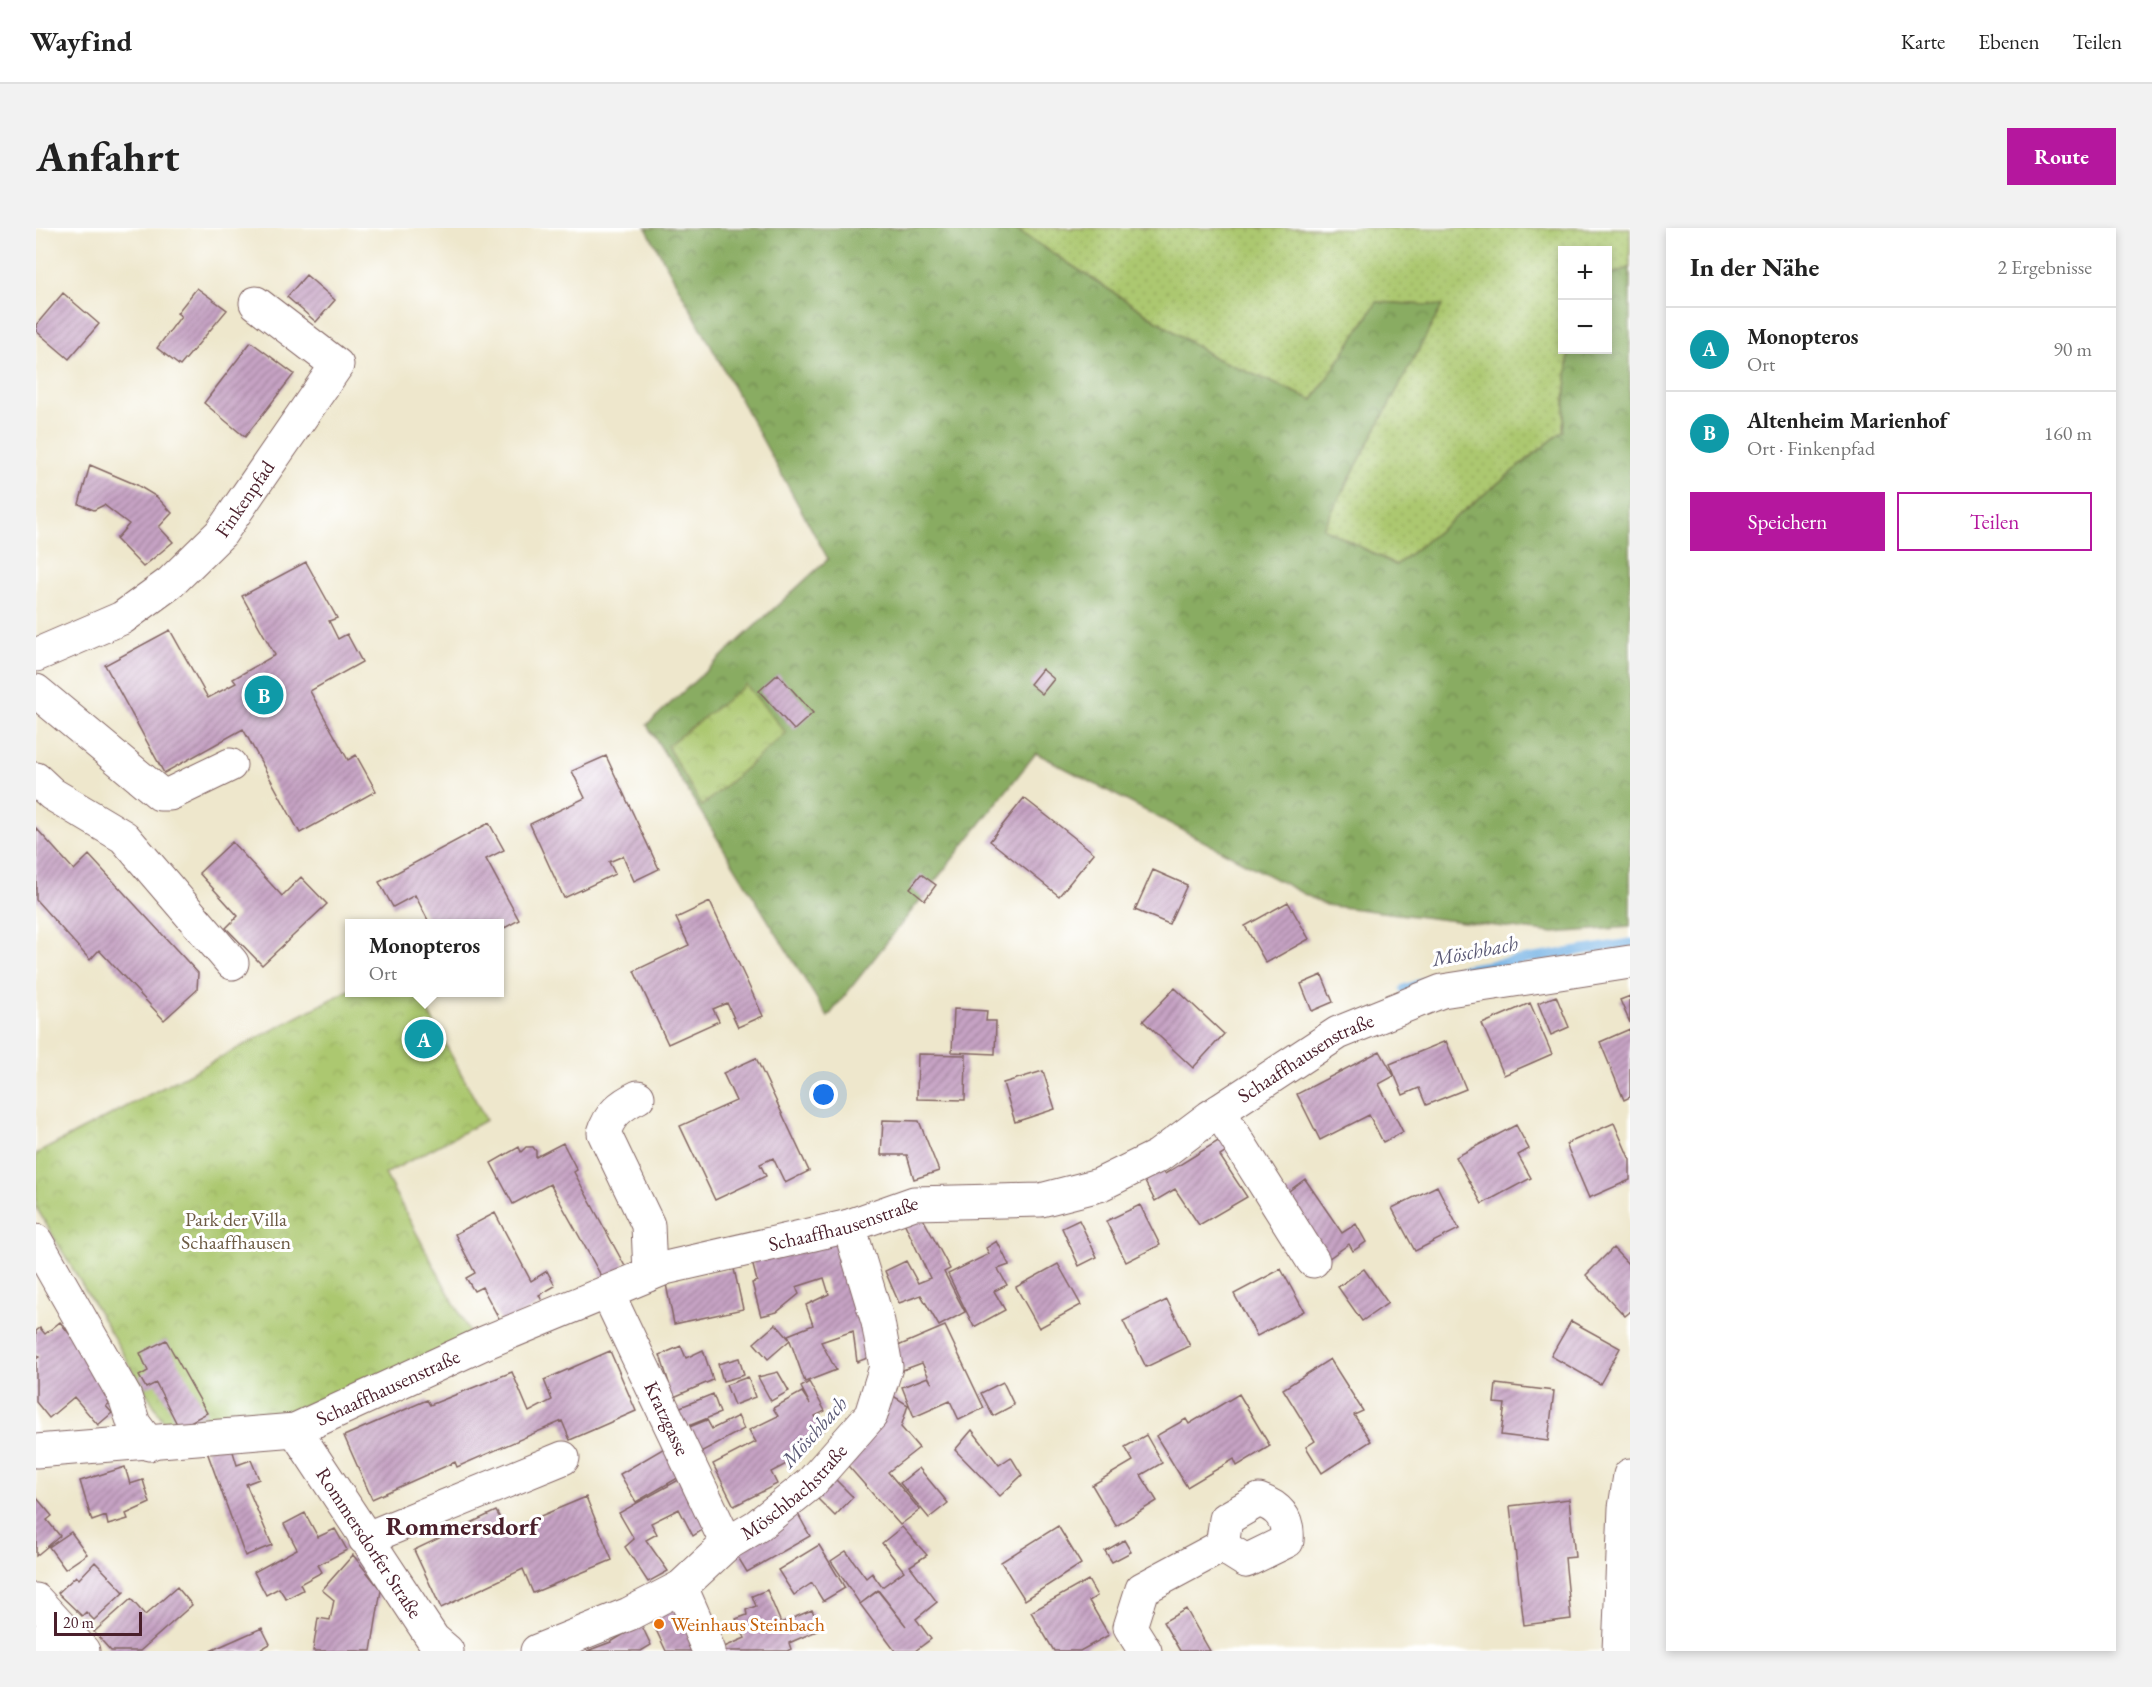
<!DOCTYPE html>
<html lang="de">
<meta charset="utf-8">
<style>
body{margin:0;font-family:"EB Garamond",serif;background:#f2f2f2;color:#222}
.controls{position:absolute;right:18px;top:18px;display:grid;overflow:hidden;border-radius:0px;box-shadow:0 3px 9px #0003}
.controls button{width:54px;height:54px;display:grid;place-items:center;padding:0;border:0;border-bottom:2px solid #e0e0e0;background:#fff;color:#222;font:30px sans-serif}
.scale{position:absolute;left:18px;bottom:15px;width:88px;box-sizing:border-box;padding-left:6px;border:3px solid #4a1f2b;border-top:0;font-size:16px;line-height:21px;white-space:nowrap;color:#4a1f2b;-webkit-text-stroke:4px #fff;paint-order:stroke}
.you{position:absolute;left:788px;top:867px;width:21px;height:21px;margin:-15px;border:4px solid #fff;border-radius:50%;background:#1a73e8;box-shadow:0 0 0 9px #1a73e833}
.badge{display:grid;place-items:center;width:39px;height:39px;border-radius:50%;background:#b5179e;color:#fff;font-size:20px;font-weight:700}
.pin{position:absolute;translate:-50% -50%;border:3px solid #fff;box-shadow:0 2px 6px #0006}
.popup{position:absolute;left:309px;top:691px;width:159px;height:78px;box-sizing:border-box;display:grid;place-content:center;border-radius:0px;background:#fff;filter:drop-shadow(0 2px 4px #0005);font-size:20px;white-space:nowrap;color:#767676}
.popup b{font-size:22px;color:#222}
.popup::after{content:'';position:absolute;left:50%;top:100%;margin-left:-12px;border:12px solid transparent;border-top-color:#fff}
.list{margin:0;padding:0;list-style:none}
h2{display:flex;justify-content:space-between;align-items:center;height:78px;margin:0;padding:0 24px;font-size:26px}
h2 small{font-size:20px;font-weight:400;color:#767676}
.list li{display:grid;grid-template-columns:39px 1fr auto;gap:18px;align-items:center;box-sizing:border-box;height:84px;padding:0 24px;border-top:2px solid #e0e0e0}
.list b{display:block;font-size:22px;white-space:nowrap}
.list p{margin:0;font-size:20px;white-space:nowrap;color:#767676}
.list em{font-size:20px;font-style:normal;color:#767676}
.actions{display:flex;gap:12px;padding:18px 24px}
.actions a{flex:1;padding:14px 0;border:2px solid #b5179e;border-radius:0px;text-align:center;font-size:21px;color:#b5179e}
.actions .main{background:#b5179e;color:#fff}
.map{position:relative;flex:none;width:1594px;height:1423px;overflow:hidden;border-radius:0px}
header{display:flex;align-items:center;gap:36px;box-sizing:border-box;height:84px;padding:0 30px;background:#fff;border-bottom:2px solid #e0e0e0}
header strong{font-size:28px}
nav{display:flex;gap:33px;margin-inline-start:auto;font-size:21px}
.intro{display:flex;align-items:center;justify-content:space-between;box-sizing:border-box;height:144px;padding:0 36px}
h1{margin:0;font-size:42px}
.button{padding:15px 27px;border-radius:0px;background:#b5179e;color:#fff;font-size:21px;font-weight:700}
main{display:flex;gap:36px;padding:0 36px}
aside{flex:1;background:#fff;border-radius:0px;box-shadow:0 3px 9px #0003}
.map>svg:first-child{display:block}
.grass{fill:url(#grass-dots);stroke:#7b744d;stroke-width:1.5}
.forest{fill:url(#forest-crowns);stroke:#6a6646;stroke-width:1.5}
.park{fill:url(#park-crowns);stroke:#7b744d;stroke-width:1.5}
.lines{fill:none;stroke-linecap:round;stroke-linejoin:round}
.stream{stroke:#71b0e4;stroke-width:9}
.building{fill:url(#building-hatch)}
.minor-casing{stroke:#836563;stroke-width:35}
.minor{stroke:#fff;stroke-width:33}
.food-dot{fill:#e8710a;stroke:#fff;stroke-width:2}
.labels{text-anchor:middle;stroke-width:6;stroke-linejoin:round;paint-order:stroke}
.street-label{font-size:20px;fill:#4a1f2b;stroke:#fff}
.park-label{font-size:20px;fill:#6c5a43;stroke:#fff}
.food-label{font-size:20px;fill:#c56008;stroke:#fff;text-anchor:start}
.water-label{font-size:21px;font-style:italic;fill:#5a5975;stroke:#fff}
.district-label{font-size:26px;font-weight:bold;fill:#4a1f2b;stroke:#fff}
</style>
<header>
<strong>Wayfind</strong>
<nav><a>Karte</a><a>Ebenen</a><a>Teilen</a></nav>
</header>
<div class="intro"><h1>Anfahrt</h1><a class="button">Route</a></div>
<main>
<div class="map">
<svg width="1594" height="1423" viewBox="0 0 1594 1423">
<defs>
<pattern id="grass-dots" width="8" height="8" patternUnits="userSpaceOnUse" patternTransform="scale(1.5)"><rect width="8" height="8" fill="#acc86f"/><path d="M2 2h.1M6 6h.1" fill="none" stroke="#96ab60" stroke-width="1.8" stroke-linecap="round"/></pattern>
<pattern id="forest-crowns" width="20" height="18" patternUnits="userSpaceOnUse" patternTransform="scale(1.5)"><rect width="20" height="18" fill="#89ac62"/><path d="M2 6a3 3 0 1 1 6 0M12 15a3 3 0 1 1 6 0" fill="none" stroke="#728b51"/></pattern>
<pattern id="park-crowns" width="20" height="18" patternUnits="userSpaceOnUse" patternTransform="scale(1.5)"><rect width="20" height="18" fill="#acc86f"/><path d="M2 6a3 3 0 1 1 6 0M12 15a3 3 0 1 1 6 0" fill="none" stroke="#96ab60"/></pattern>
<pattern id="building-hatch" width="6" height="6" patternUnits="userSpaceOnUse" patternTransform="scale(1.5)"><rect width="6" height="6" fill="#c6a3c4"/><path d="M-1 1l2-2M0 6l6-6M5 7l2-2" fill="none" stroke="#a3849f"/></pattern>
</defs>
<rect width="100%" height="100%" fill="#fff"/>
<filter id="ink" filterUnits="userSpaceOnUse"><feTurbulence type="fractalNoise" baseFrequency=".0167" numOctaves="2"/><feDisplacementMap in="SourceGraphic" scale="12" xChannelSelector="R" yChannelSelector="G"/><feConvolveMatrix kernelMatrix="1 2 1 2 8 2 1 2 1" color-interpolation-filters="sRGB"/></filter>
<filter id="wash" filterUnits="userSpaceOnUse"><feTurbulence type="fractalNoise" baseFrequency=".008" numOctaves="4" result="noise"/><feDisplacementMap in="SourceGraphic" scale="24" xChannelSelector="R" yChannelSelector="G"/><feGaussianBlur stdDeviation="1.35" result="paint"/><feColorMatrix in="noise" values="0 0 0 0 0 0 0 0 0 0 0 0 0 0 0 0 0 1.4 0 .05"/><feComposite in="paint" operator="in"/></filter>
<g filter="url(#wash)">
<rect width="100%" height="100%" fill="#eee7cc"/>
<path class="grass" d="M978,0H1594V40L1572,47V22H1526V122H1533L1527,203L1360,337L1287,300L1405,78L1341,74L1277,172L1177,129Z"/>
<path class="forest" d="M610,0H978L1177,129L1277,172L1341,74L1406,78L1287,300L1360,337L1527,203L1533,122H1572V47L1594,40V699L1518,705L1289,677L1000,525L792,789L611,497L792,331Z"/>
<path class="park" d="M710,457L750,505L666,578L631,518Z
M313,762L382,765L450,892L349,946L436,1109L302,1166L234,1189L136,1208L0,979V926Z"/>
<g class="lines">
<path class="stream" d="M1368,761L1426,741L1594,715"/>
</g>
<g id="blocks">
<path class="building" d="M270,47L299,72L280,94L251,69Z
M161,60L191,82L144,138L121,120L145,88L141,85Z
M27,65L63,96L33,131L0,103V97Z
M215,114L258,146L209,209L168,175Z
M54,237L101,257L121,269L136,285L123,299L137,314L107,339L80,311L93,296L68,277L58,282L43,276Z
M270,334L301,390L293,393L302,411L311,406L326,434L274,463L312,532L320,527L340,563L264,605L207,501L128,545L69,437L134,402L172,470L200,455L197,451L239,427L206,368Z
M1006,441L1018,451L1006,466L994,456Z
M742,446L777,485L758,502L723,463Z
M570,528L623,641L598,653L587,628L573,634L579,646L528,670L494,596L549,570L536,543Z
M988,570L1058,625L1023,668L954,613Z
M453,595L468,622L450,631L483,692L463,703V696H394L379,667L357,679L343,654Z
M0,600L38,642L53,627L162,745L161,762L128,792L63,722L54,732L0,672Z
M196,614L246,668L265,649L291,676L226,737L190,700L202,688L163,645Z
M1117,642L1151,657L1133,696L1099,682Z
M885,646L900,657L889,672L874,660Z
M674,674L727,788L702,799L691,775L677,781L683,793L632,816L598,743L653,717L640,690Z
M1252,674L1273,711L1230,735L1209,698Z
M1286,747L1297,774L1276,783L1265,756Z
M1139,760L1188,806L1157,840L1107,793Z
M1520,768L1533,799L1515,807L1502,775Z
M1594,768V795L1584,772Z
M1494,775L1516,826L1468,847L1446,796Z
M918,781L951,783L950,793H960L959,826L916,824Z
M1594,801V869L1588,872L1564,814Z
M379 812a9 9 0 1 1 18 0a9 9 0 1 1-18 0Z
M1410,813L1430,861L1390,877L1383,860L1367,867L1354,836Z
M1344,823L1358,848L1343,856L1367,904L1347,914L1333,887L1284,912L1261,866Z
M882,826L930,827L929,872L881,871Z
M720,830L773,943L749,955L737,930L724,936L730,948L679,972L644,898L700,873L687,845Z
M1007,843L1019,881L979,894L967,855Z
M847,892L883,893L903,943L878,951L871,927H845Z
M1578,895L1594,932V952L1553,970L1530,916Z
M1480,897L1493,921L1482,927L1495,950L1446,976L1420,929Z
M1187,910L1195,921L1184,928L1211,969L1163,997L1139,961L1119,973L1107,950L1125,939L1129,946Z
M527,915L541,942L538,944L591,1042L567,1051L514,956L477,976L455,935L483,919L485,924L490,919H497L500,923V929Z
M1269,951L1306,1005L1320,996L1330,1014L1317,1023L1313,1016L1289,1033L1245,969Z
M1401,958L1423,1001L1379,1023L1356,980Z
M1104,977L1124,1017L1090,1034L1070,993Z
M883,983L914,1041L908,1044L929,1084L903,1098L885,1067L863,1075L849,1043L870,1033L882,1055L894,1050L867,992Z
M459,985L495,1053L511,1043L519,1058L503,1067L507,1075L466,1096L446,1059L438,1063L430,1050L439,1045L419,1006Z
M1043,992L1061,1029L1043,1038L1026,1000Z
M801,1009L839,1127L821,1134L817,1103L785,1114L800,1142L769,1154L752,1107L777,1097L770,1077L793,1066L788,1050L760,1059L763,1066L741,1084L725,1088L716,1055L721,1053L715,1030Z
M961,1013L973,1037L962,1041L971,1057L958,1063L969,1082L938,1099L912,1046L953,1026L950,1020Z
M1577,1020L1594,1038V1084L1589,1088L1550,1047Z
M1022,1036L1045,1077L1003,1100L980,1059Z
M698,1041L707,1081L638,1096L630,1056Z
M1245,1041L1268,1083L1221,1108L1198,1066Z
M1328,1041L1352,1075L1326,1093L1302,1059Z
M1131,1072L1154,1118L1110,1139L1087,1093Z
M1535,1093L1584,1120L1564,1156L1515,1128Z
M24,1094L83,1168L70,1178L76,1185L62,1197L38,1169L13,1190L0,1174V1131L3,1129L0,1125V1103L4,1100L9,1106Z
M740,1096L754,1112L732,1131L718,1115Z
M909,1098L948,1180L923,1192L914,1173L878,1189L866,1159L892,1149L896,1156L886,1135L856,1146L855,1121Z
M130,1112L171,1185L143,1200L120,1155L110,1160L103,1148L112,1143L104,1125Z
M645,1118L650,1130L667,1122L677,1152L631,1172L625,1158L633,1155L624,1127Z
M574,1123L600,1183L534,1212L526,1193L421,1239L419,1234L336,1271L308,1208L391,1172L394,1177L476,1144L493,1184L516,1172L508,1152Z
M703,1130L708,1147L687,1153L682,1136Z
M1294,1131L1327,1183L1318,1187L1335,1213L1286,1245L1270,1219L1279,1213L1247,1161Z
M742,1144L753,1163L735,1173L722,1149Z
M712,1149L719,1169L698,1177L690,1157Z
M773,1154L789,1183L779,1188L788,1203L758,1219L764,1229L735,1244L741,1256L698,1278L677,1236L720,1214L713,1202L742,1188L737,1180L766,1164L774,1176L765,1159Z
M967,1154L978,1177L957,1188L945,1165Z
M1460,1156L1518,1163L1512,1213L1465,1207L1469,1176L1458,1175Z
M677,1166L684,1185L645,1201L637,1182Z
M854,1166L872,1177L865,1199L883,1220L852,1244L884,1282L864,1297L806,1231Z
M1203,1166L1234,1218L1201,1238L1198,1231L1151,1259L1120,1208L1150,1191L1153,1196Z
M702,1188L708,1201L659,1227L646,1202L671,1192L676,1201Z
M936,1202L963,1237L975,1229L986,1247L964,1268L919,1222Z
M1110,1207L1126,1235L1105,1247L1121,1273L1080,1298L1056,1257L1097,1233L1089,1219Z
M194,1214L201,1237L215,1232L223,1251L210,1256L236,1317L209,1328L170,1221Z
M630,1219L647,1247L600,1274L584,1246Z
M89,1239L94,1256L107,1252L114,1275L90,1286L92,1291L72,1297L70,1288L56,1293L44,1253Z
M883,1240L912,1275L893,1290L864,1255Z
M648,1249L674,1297L657,1308L643,1281L615,1295L621,1306L610,1312L632,1343L612,1354L589,1319L598,1311L583,1285Z
M799,1251L817,1269L799,1288L781,1270Z
M0,1269L16,1288L11,1292L24,1308L0,1328Z
M550,1269L576,1332L497,1365L487,1341L405,1380L378,1322L460,1283L471,1302Z
M1533,1271L1539,1329L1529,1330L1535,1391L1488,1397L1474,1278Z
M761,1284L774,1308L711,1344L697,1321Z
M269,1285L282,1309L299,1301L311,1322L282,1337L286,1344L264,1356L267,1362L250,1371L243,1360L230,1367L218,1344L261,1321L248,1296Z
M1022,1298L1045,1336L989,1372L965,1334Z
M866,1299L891,1327L874,1338L901,1374L880,1391L895,1411L879,1423H859L824,1376L842,1363L870,1398L842,1362L824,1376L795,1333L810,1323L830,1350L836,1345L846,1359L868,1343L846,1315Z
M35,1304L51,1326L29,1341L13,1319Z
M1088,1312L1095,1324L1076,1334L1069,1323Z
M783,1317L809,1360L787,1373L776,1355L758,1367L742,1342Z
M317,1327L345,1362L335,1423H277L282,1390L294,1392L298,1372L286,1362Z
M59,1334L88,1364L58,1392L50,1384L46,1388L22,1365L40,1348L43,1351Z
M1052,1352L1061,1368L1053,1373L1073,1407L1044,1423H1018L995,1384Z
M141,1359L156,1377L104,1423H75L58,1404L95,1371L109,1387Z
M731,1362L745,1395L776,1382L785,1401L753,1415L755,1421L751,1423H679L709,1410L700,1391L711,1387L710,1382L720,1378L716,1368Z
M634,1380L642,1384L661,1423H630L614,1389Z
M1150,1381L1174,1423H1144L1127,1394Z
M605,1396L615,1417L605,1423H551L575,1414Z
M226,1400L234,1416L222,1423H174Z"/>
</g>
</g>
<g filter="url(#ink)">
<use href="#blocks" fill-opacity="0" stroke="#836563" stroke-width="1.5"/>
<g class="lines">
<defs>
<g id="minor">
<path id="s1" d="M0,427L86,390L134,355L185,305L301,137L220,75"/>
<path d="M0,463L124,566H134L194,537"/>
<path d="M0,551L16,566L88,609L196,735"/>
<path d="M602,869C585,877 573,887 568,905L612,997L614,1046"/>
<path d="M1183,883L1277,1033"/>
<path d="M0,1013L89,1169L98,1196L113,1216"/>
<path id="s2" d="M571,1064L691,1316"/>
<path id="s3" d="M259,1202L397,1411L411,1423"/>
<path id="s4" d="M0,1223L259,1202L448,1115L629,1040L813,998L878,975L1005,972L1063,957L1122,928L1174,889L1302,805L1406,763L1594,734"/>
<path d="M1223,1272C1243,1279 1253,1290 1251,1313L1210,1333L1186,1318L1190,1291Z"/>
<path d="M329,1311L527,1230"/>
<path d="M645,1359L673,1423"/>
<path d="M0,1372L47,1423"/>
<path d="M0,1415L25,1402"/>
<path id="s5" d="M501,1423L593,1386L645,1359L691,1316L721,1298L775,1255L835,1187L850,1139L842,1094L813,998"/>
<path d="M1109,1423L1094,1399L1106,1361L1186,1318"/>
<path d="M1583,1423L1589,1280L1594,1247"/>
</g>
</defs>
<use href="#minor" class="minor-casing"/>
<use href="#minor" class="minor"/>
</g>
</g>
<circle class="food-dot" cx="623" cy="1396" r="6"/>
<g class="labels">
<g class="street-label">
<text dy="7" stroke="none"><textPath href="#s1" startOffset="266">Finkenpfad</textPath></text>
<text dy="7" stroke="none"><textPath href="#s4" startOffset="1352">Schaaffhausenstraße</textPath></text>
<text dy="7" stroke="none"><textPath href="#s4" startOffset="848">Schaaffhausenstraße</textPath></text>
<text dy="7" stroke="none"><textPath href="#s4" startOffset="362">Schaaffhausenstraße</textPath></text>
<text dy="7" stroke="none"><textPath href="#s2" startOffset="140">Kratzgasse</textPath></text>
<text dy="7" stroke="none"><textPath href="#s5" startOffset="306">Möschbachstraße</textPath></text>
<text dy="7" stroke="none"><textPath href="#s3" startOffset="135">Rommersdorfer Straße</textPath></text>
</g>
<g class="park-label">
<text x="200" y="998">Park der Villa<tspan x="200" dy="23">Schaaffhausen</tspan></text>
</g>
<g class="food-label">
<text x="635" y="1403">Weinhaus Steinbach</text>
</g>
<g class="water-label">
<text transform="translate(1439 723) rotate(-11)" y="7">Möschbach</text>
<text transform="translate(778 1204) rotate(-48)" y="7">Möschbach</text>
</g>
<g class="district-label">
<text x="426" y="1307">Rommersdorf</text>
</g>
</g>
</svg>
<div class="controls">
<button>+</button>
<button>−</button>
</div>
<div class="scale">20 m</div>
<div class="you"></div>
<div class="pin badge" style="left:388px;top:811px;background:#0f9aa8">A</div>
<div class="popup"><b>Monopteros</b>Ort</div>
<div class="pin badge" style="left:228px;top:467px;background:#0f9aa8">B</div>
</div>
<aside>
<h2>In der Nähe<small>2 Ergebnisse</small></h2>
<ul class="list">
<li><span class="badge" style="background:#0f9aa8">A</span><div><b>Monopteros</b><p>Ort</p></div><em>90 m</em></li>
<li><span class="badge" style="background:#0f9aa8">B</span><div><b>Altenheim Marienhof</b><p>Ort · Finkenpfad</p></div><em>160 m</em></li>
</ul>
<div class="actions"><a class="main">Speichern</a><a>Teilen</a></div>
</aside>
</main>
